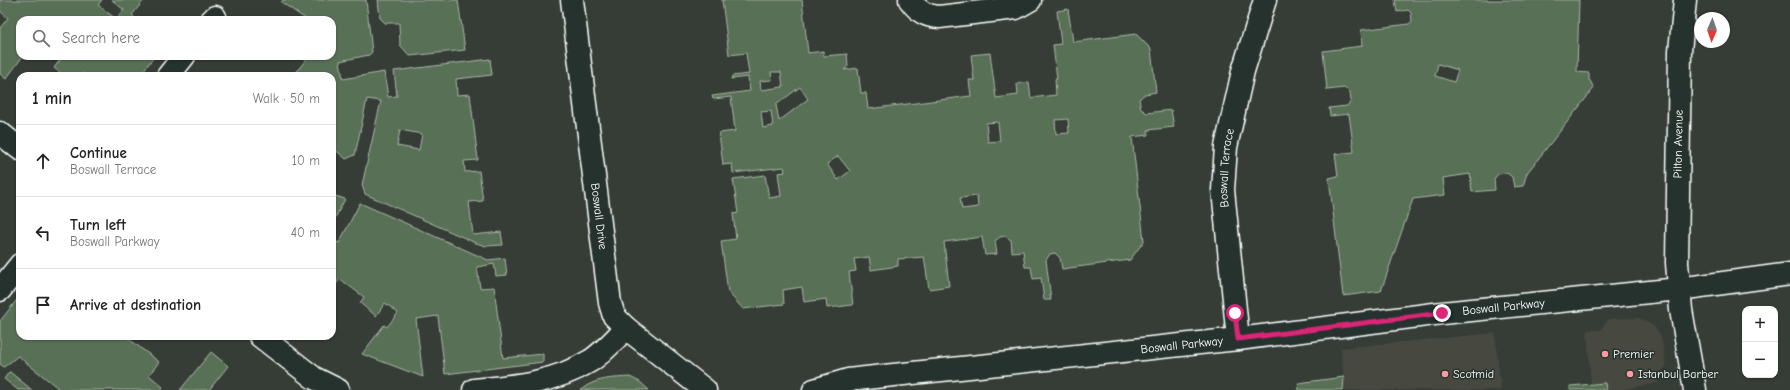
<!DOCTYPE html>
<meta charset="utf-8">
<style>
body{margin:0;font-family:"Comic Neue",sans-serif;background:#f2f2f2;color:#222}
.controls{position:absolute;right:12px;bottom:12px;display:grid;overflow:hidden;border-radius:8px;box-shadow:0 1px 3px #0004}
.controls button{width:36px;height:36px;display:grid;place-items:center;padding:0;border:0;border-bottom:1px solid #e0e0e0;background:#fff;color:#222;font:20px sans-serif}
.compass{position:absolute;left:1694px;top:12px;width:36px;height:36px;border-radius:50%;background:#fff;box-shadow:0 1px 3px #0004;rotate:182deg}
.stop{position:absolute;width:12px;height:12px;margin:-9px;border:3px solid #db2777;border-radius:50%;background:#fff}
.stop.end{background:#db2777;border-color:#fff;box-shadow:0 1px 4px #0008}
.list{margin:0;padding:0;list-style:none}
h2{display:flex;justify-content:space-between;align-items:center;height:52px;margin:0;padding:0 16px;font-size:17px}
h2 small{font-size:13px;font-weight:400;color:#767676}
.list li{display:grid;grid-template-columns:26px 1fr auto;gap:12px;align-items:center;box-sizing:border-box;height:72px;padding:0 16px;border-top:1px solid #e0e0e0}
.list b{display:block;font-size:15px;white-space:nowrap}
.list p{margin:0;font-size:13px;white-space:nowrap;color:#767676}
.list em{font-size:13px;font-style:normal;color:#767676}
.icon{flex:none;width:22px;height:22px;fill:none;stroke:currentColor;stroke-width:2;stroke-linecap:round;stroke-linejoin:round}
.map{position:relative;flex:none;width:1790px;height:390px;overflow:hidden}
.search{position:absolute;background:#fff;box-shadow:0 1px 3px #0004;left:16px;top:16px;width:320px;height:44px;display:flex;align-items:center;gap:10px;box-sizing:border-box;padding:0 14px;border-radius:12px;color:#767676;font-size:15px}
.panel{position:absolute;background:#fff;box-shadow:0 1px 3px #0004;left:16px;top:72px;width:320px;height:268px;border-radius:12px}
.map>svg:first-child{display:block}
.built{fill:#474a41}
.green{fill:#597055;stroke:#acb8aa;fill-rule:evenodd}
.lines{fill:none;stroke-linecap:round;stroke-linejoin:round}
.minor-casing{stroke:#fff;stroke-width:25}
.tertiary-casing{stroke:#fff;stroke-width:25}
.minor{stroke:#26332d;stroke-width:22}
.tertiary{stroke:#26332d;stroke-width:22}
.route{stroke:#db2777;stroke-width:5}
.poi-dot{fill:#ff9aa2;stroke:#26332d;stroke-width:1.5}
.labels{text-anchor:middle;stroke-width:3;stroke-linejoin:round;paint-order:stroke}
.street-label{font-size:12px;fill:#fff;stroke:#26332d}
.poi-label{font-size:12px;fill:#fff;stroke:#26332d;text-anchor:start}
</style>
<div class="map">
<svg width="1790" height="390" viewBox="0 0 1790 390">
<rect width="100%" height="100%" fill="#353d36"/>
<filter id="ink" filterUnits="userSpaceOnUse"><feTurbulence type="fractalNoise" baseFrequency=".025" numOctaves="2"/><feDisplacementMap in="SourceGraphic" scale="8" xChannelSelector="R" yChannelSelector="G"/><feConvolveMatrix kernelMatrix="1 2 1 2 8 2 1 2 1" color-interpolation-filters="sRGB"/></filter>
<g filter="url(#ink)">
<path class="built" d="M1639,318L1654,326L1661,336L1666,366L1657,377L1658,383L1619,390H1594L1591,384L1587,330H1600L1609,319Z
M1495,333L1501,390H1343L1344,386L1341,348Z"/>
<path class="green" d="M0,0H102L98,5L116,19L124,10L112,0H144L132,15L137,20H20V56H23L6,79L0,74V28L8,18L0,11Z
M283,0H366L372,52L369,55L340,61L343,79L384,72L388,97L397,96L394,71L490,59L492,75L456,79L457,95L470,94L478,160L464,161L465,172L479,171L483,201L469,202L473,235L501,232L503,245L486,246L476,243L365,194L362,185L381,101L367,99L355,155L346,159L332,147V76H293L309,56H332V20H307L281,2ZM400,130L422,134L419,150L397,146Z
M378,0H458L465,50L410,56L400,45L399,23H385L380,18Z
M722,0H802L808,53L823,51L824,56L847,54L848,66L844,70L858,68L861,93H866L868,109L971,96L969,80H974L971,55L990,53L996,98L1018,95L1017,84L1029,82L1031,98L1056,95L1055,79H1057L1053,45L1061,44L1057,11L1068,9L1073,42L1136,34L1151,49L1156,92L1145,94L1139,99L1141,109L1147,113L1171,110L1174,127L1148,130V135L1132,137L1144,241L1130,260L1062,269L1060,258L1055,253L1050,254L1046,260L1051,300H1044L1041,278L1033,279L1031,267H1025L1023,251L1012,252L1011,240L1005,236L1000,237L995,241L997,254L985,255L982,237L944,242L949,286L929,289L924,257L898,259V266L871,270L869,257L854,259L856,271L849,272L853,305L827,308L826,299L804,302L802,287L783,290L784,304L743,309L728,292L721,241L736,239L733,214L738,213L733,179L765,175L769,198L781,196L778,173L785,172L784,167L733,173L732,164L723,165L719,133L735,131L731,97L713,99L712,96L750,91L748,77L731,79L732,76L749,74L746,53L729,55ZM771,72H781L783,87L761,90L760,81L772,80ZM800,87L808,99L779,121L776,105ZM771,111L773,126L763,128L761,112ZM1068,119L1069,133L1056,134L1055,120ZM998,122L1000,141L988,142L986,123ZM838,156L850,171L838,180L827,164ZM977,196L978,207L962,209L960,198Z
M1395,0H1579L1577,72L1589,73V79L1594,88L1527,173L1523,186L1514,187L1512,177L1507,173L1498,174L1494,179L1495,190L1472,192L1470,174L1443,178L1445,195L1413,199L1381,291L1343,296L1329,178L1338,176L1335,154L1354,152L1349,114L1330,116L1329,108L1347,106L1351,101L1350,92L1344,88L1327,90L1323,51L1362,46L1361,30L1409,24L1412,21L1411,13L1408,10L1397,12ZM1438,64L1458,70L1454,82L1435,76Z
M63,56H155L139,76H87L83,73L80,76H65L54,68Z
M332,195L345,199L332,224Z
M360,203L488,260L505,258L507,275L496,276L494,264L477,267L480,288L494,287L503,358L543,354V362L445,374L438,316L416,319L423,377L362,354L384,325L387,327L398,313L385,303L376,316L360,303L364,297L340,279L336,284L332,282V240L339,243Z
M20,296V336H125L159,362L149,375L163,387L161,390H57L58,388L18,356L4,367L0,364V321Z
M211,352L228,366L209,390H180Z
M9,372H10L32,390H18L4,379Z
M630,377L640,382L649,390H581C594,378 614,378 630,377Z
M1344,377L1343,390H1299L1298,383Z
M1605,383L1606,390H1570V386Z"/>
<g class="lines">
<defs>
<g id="minor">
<path id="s1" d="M572,0L610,303L614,316L626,328L705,390"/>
<path d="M910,0C918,11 925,16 939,17L1016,8L1030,0"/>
<path d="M1685,0L1680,51L1677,263L1681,310L1695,390"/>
<path d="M212,20L215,17"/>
<path d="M168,76L184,56"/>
<path d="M0,133L20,149"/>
<path d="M0,290L20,265"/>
<path d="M260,336L314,378L338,390"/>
<path id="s2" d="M1238,339L1223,190L1226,147L1243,71L1265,0"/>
<path d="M474,390C515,386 554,383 590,361C603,353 615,339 626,328"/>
</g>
<g id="tertiary">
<path id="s3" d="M814,390L848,380L884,376L1238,339L1442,313L1679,289L1790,274"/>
</g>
</defs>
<use href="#minor" class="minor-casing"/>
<use href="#tertiary" class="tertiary-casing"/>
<use href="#minor" class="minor"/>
<use href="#tertiary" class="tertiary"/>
</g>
</g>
<g class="lines" filter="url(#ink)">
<path class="route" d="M1235,313L1238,339L1442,313"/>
</g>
<g class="poi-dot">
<circle cx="1605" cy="354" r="4"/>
<circle cx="1445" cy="374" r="4"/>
<circle cx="1630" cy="374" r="4"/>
</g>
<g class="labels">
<g class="street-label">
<text transform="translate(1678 144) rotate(-89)" y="4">Pilton Avenue</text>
<text dy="4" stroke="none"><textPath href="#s2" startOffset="172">Boswall Terrace</textPath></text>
<text dy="4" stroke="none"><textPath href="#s1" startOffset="218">Boswall Drive</textPath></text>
<text dy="4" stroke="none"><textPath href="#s3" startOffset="695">Boswall Parkway</textPath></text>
<text dy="4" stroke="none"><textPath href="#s3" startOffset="371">Boswall Parkway</textPath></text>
</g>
<g class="poi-label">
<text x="1613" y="358">Premier</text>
<text x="1453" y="378">Scotmid</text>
<text x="1638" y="378">Istanbul Barber</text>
</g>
</g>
</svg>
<div class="controls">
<button>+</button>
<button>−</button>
</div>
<svg class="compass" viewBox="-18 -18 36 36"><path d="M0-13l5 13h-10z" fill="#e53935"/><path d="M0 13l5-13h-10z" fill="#767676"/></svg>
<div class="stop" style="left:1235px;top:313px"></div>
<div class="stop end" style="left:1442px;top:313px"></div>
<div class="search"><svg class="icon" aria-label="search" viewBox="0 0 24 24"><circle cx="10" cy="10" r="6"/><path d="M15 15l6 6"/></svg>Search here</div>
<section class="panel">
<h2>1 min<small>Walk · 50 m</small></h2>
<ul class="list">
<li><svg class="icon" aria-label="ahead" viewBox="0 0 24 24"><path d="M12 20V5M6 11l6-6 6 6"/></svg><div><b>Continue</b><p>Boswall Terrace</p></div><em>10 m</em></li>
<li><svg class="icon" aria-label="left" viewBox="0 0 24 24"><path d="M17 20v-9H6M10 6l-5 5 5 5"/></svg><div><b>Turn left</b><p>Boswall Parkway</p></div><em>40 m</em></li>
<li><svg class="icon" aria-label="arrive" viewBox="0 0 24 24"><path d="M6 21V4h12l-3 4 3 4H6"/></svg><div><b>Arrive at destination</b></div></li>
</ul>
</section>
</div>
